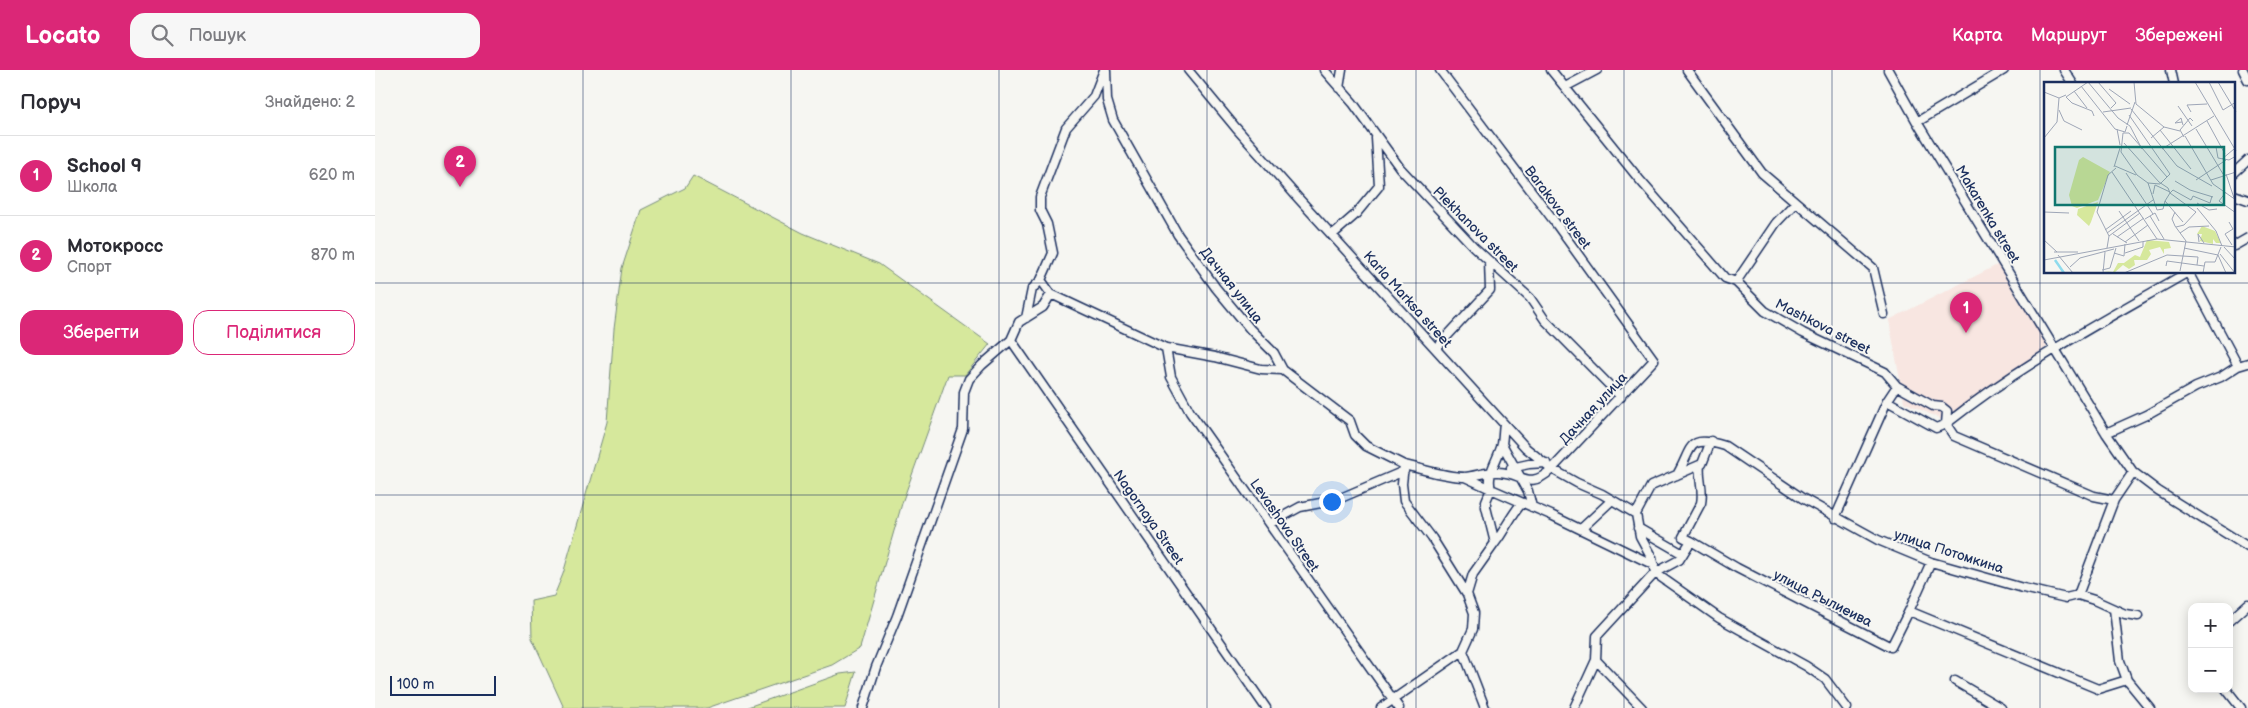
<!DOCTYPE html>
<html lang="uk">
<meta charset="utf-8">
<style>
body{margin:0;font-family:"Balsamiq Sans",sans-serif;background:#f7f7f7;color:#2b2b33}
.controls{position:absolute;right:15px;bottom:15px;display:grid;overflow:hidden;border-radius:10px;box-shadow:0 2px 12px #0003}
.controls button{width:45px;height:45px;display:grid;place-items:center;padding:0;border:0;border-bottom:1px solid #e1e1e2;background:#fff;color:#2b2b33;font:25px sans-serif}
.scale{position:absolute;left:15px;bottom:12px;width:106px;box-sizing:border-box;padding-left:5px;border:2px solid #1b2f5e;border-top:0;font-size:14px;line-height:18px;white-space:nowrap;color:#1b2f5e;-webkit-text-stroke:4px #f6f6f2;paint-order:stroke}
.you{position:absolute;left:956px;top:431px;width:18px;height:18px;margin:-12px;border:4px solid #fff;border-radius:50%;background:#1a73e8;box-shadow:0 0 0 8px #1a73e833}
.badge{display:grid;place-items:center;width:32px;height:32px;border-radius:50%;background:#db2777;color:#fff;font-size:16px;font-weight:700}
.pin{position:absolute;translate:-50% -41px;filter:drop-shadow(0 1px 2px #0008)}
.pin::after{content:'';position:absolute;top:26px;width:18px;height:15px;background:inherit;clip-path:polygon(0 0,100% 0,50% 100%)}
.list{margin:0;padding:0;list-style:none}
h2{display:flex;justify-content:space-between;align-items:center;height:65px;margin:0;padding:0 20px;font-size:21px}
h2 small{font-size:16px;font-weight:400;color:#7c7c81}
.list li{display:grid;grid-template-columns:32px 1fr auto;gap:15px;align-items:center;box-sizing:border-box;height:80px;padding:0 20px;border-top:1px solid #e1e1e2}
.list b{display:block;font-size:19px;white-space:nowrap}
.list p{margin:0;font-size:16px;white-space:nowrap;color:#7c7c81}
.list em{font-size:16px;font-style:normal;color:#7c7c81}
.actions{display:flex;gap:10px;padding:15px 20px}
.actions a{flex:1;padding:11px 0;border:1px solid #db2777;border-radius:15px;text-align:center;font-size:18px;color:#db2777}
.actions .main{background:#db2777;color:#fff}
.icon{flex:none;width:28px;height:28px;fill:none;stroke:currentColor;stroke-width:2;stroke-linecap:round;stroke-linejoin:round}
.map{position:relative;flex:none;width:1873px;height:638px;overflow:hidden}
header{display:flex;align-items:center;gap:30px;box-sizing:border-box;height:70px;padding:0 25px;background:#db2777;color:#fff}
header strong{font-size:24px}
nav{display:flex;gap:28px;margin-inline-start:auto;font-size:18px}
.search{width:350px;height:45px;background:#f7f7f7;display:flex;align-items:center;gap:12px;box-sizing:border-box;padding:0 18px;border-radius:15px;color:#7c7c81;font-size:19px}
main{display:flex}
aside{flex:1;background:#fff}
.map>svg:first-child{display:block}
.built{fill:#f8e6e1}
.green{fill:#d6e89c;stroke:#788c7d}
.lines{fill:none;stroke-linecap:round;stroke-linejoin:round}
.street-casing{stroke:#1b2f5e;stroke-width:11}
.street{stroke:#f6f6f2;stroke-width:8}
.grid{fill:none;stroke:#1b2f5e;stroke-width:1;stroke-opacity:0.55}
.labels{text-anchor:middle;stroke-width:4;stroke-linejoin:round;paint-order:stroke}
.street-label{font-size:14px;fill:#1b2f5e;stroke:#f6f6f2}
.inset-river{fill:none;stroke:#8edbed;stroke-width:2.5}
.inset-road{fill:none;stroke:#9ea6b7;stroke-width:1}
.view{fill:#0f766e;fill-opacity:0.15;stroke:#0f766e;stroke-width:2.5}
.inset-edge{fill:none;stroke:#1b2f5e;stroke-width:2.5}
</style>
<header>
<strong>Locato</strong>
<div class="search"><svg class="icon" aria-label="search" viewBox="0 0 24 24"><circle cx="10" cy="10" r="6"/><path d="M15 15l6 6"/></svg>Пошук</div>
<nav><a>Карта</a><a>Маршрут</a><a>Збережені</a></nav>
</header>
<main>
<aside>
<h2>Поруч<small>Знайдено: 2</small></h2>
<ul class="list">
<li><span class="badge">1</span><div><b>School 9</b><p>Школа</p></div><em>620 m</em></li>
<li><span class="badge">2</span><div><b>Мотокросс</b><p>Спорт</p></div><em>870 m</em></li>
</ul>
<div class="actions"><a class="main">Зберегти</a><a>Поділитися</a></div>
</aside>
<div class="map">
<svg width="1873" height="638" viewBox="0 0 1873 638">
<rect width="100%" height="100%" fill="#f6f6f2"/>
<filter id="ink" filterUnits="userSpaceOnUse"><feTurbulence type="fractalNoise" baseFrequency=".02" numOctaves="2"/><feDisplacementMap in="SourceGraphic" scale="10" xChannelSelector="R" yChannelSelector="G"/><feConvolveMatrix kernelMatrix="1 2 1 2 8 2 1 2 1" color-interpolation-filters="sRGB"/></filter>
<g filter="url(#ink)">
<path class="built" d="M1624,194L1673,276L1568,350L1529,332L1514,250Z"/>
<path class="green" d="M318,106L428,163L504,194L615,274L590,305H573L528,430L485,578L457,595L332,638H189L157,568L156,531L179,526L188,504L232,352L239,259L247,198L266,140L310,118Z
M481,602L470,638H370L465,604Z"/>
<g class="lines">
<defs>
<path id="street" d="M731,0L732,30L738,50L803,165L841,218L875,259L899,283L908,300L975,351L980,365L991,376L1029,395L1027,414L1029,431L1057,468L1092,524L1099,543L1098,559L1088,581L1006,638
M813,0L861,58L924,129L1151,378L1177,399L1202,413L1227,424L1261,444
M949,0L978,33L1025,98L1099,177L1155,228L1170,250L1246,327
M1176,0L1264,109L1350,208L1361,212L1390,241L1428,263L1510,302L1522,316L1558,336L1567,337L1572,341L1571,354L1579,366L1719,426L1739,430
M1312,0L1387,103L1498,198L1509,244
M1513,0L1542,52L1731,363L1758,402L1783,421L1873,477
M1689,0L1698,14
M1796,0L1799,14
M1868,0L1873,10
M1190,17L1222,0
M964,18L967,0
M1542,52L1629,0
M1859,103L1873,90
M1859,125L1873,130
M957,165L980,145L1004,116L1001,68
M1859,176L1873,168
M1813,202L1863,296
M666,210L676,224L791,278L840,287L886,299L908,300
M1361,212L1401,153L1420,133
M651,248L657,219L666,210L678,183L672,154L665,140V127L691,58L719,26L729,0
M636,270L891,638
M791,278L796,307L815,342L1024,638
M1061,278L1115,220L1114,191
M1512,331L1561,358L1571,354C1646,294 1730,250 1813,202
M1731,363L1771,345L1821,317L1846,307L1863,296L1873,293
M1127,374L1153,421L1157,437
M1029,395C1048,399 1070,407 1090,407C1101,406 1112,401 1124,402C1148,403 1153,421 1177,399L1279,290L1179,151L1065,0
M1136,398L1154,394L1171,393
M1302,405C1318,378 1311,364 1350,376L1427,428L1503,470L1556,492L1648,518L1691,528L1703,525L1719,530L1750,544L1763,546
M1090,407L1116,419
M1116,419C1111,403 1123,390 1127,374C1128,368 1128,361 1129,354
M1460,448L1512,331L1522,316
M894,454L925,437L961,430L1029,401
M1263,458L1308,484
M1206,459L1237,430
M1316,471L1308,467L1326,433C1329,420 1323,408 1325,395
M1120,473C1130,460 1136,445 1147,433
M1092,524L1098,504L1120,473L1111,437V431L1116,419L1176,445L1279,495
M1703,525L1739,430L1758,402
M1534,541L1556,492
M1854,551L1873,534
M1088,581L1110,638
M1752,610L1775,638
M1580,611L1626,638
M1851,619L1866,638
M488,638L501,597L522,546L588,359L589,322L594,309L607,295L636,270L644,252L668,237L676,224
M1199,638L1221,590
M1267,638L1221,590L1222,566L1280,503L1277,488L1265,466L1261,444L1276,416L1327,394L1336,371
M1472,638L1450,609L1431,596L1344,548L1280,503L1304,490L1316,471L1362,498L1516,577L1534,541L1723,619L1752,610L1745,591L1739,539"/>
</defs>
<use href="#street" class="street-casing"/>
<use href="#street" class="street"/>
</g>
</g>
<path class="grid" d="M208,0V638M416,0V638M624,0V638M832,0V638M1041,0V638M1249,0V638M1457,0V638M1665,0V638M0,213H1873M0,425H1873"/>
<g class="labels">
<g class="street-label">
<text transform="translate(1183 137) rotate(53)" y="5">Barakova street</text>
<text transform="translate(1613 144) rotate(59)" y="5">Makarenka street</text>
<text transform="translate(1101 159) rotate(45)" y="5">Plekhanova street</text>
<text transform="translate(857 215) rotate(52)" y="5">Дачная улица</text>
<text transform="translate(1033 229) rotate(48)" y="5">Karla Marksa street</text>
<text transform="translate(1448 256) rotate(27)" y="5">Mashkova street</text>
<text transform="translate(1218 338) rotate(-47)" y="5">Дачная улица</text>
<text transform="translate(774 447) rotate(55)" y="5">Nagornaya Street</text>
<text transform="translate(910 455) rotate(55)" y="5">Levashova Street</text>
<text transform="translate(1574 481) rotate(18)" y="5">улица Потомкина</text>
<text transform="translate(1448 528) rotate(27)" y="5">улица Рылиеива</text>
</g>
</g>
<g transform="translate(1669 12)">
<rect width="191" height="191" fill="#f6f6f2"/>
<path d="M39,75L66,90L54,118L33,126L28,124L25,113L35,78ZM54,120L47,140L45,144L33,133L34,127ZM158,144L171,149L177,161H172L169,157V162L156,159L158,152H153ZM103,158L125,160L127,166L120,167V172L116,165L105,168L107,172L103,178H90L91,183L85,187L79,183L70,191L59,189L69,190L74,181H80L91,173L96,175Z" fill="#d6e89c"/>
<path class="inset-river" d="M11,178L20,191"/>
<path class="inset-road" d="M44,0L74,36L86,44L98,67M44,0L22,15L28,21L48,29L50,34M54,0L72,21L67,26M90,0L92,22L120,45M151,0L192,69M165,0L179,28L192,20M174,0L192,30M37,4L71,47L81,50L83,44M65,7L86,22M30,9L43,26M0,10L15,16L22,13M134,24L148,44M87,27L133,84L168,104M15,28L20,39L38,48M59,30L87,26M147,30L143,23L163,22M85,33L126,92L116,102L104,101M163,39L181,72M138,40L131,41L137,36L139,43M83,43L91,20M73,47L76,63M152,47L179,92M116,48L147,87M85,51H79L77,70L93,93L104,101L113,128L119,127L121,119M85,51L123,95M141,54L169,102L192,118M140,55L136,48L146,36L149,39M0,56L13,40L15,16M107,56L120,45L136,49M80,61L115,100L124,106M172,65L174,76L185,78L192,74M118,67L170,34M178,77L190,67M71,84L92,93M70,85L76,66M68,90L113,157M82,91L109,132M182,92L190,116M152,98L182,78M167,98L192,90M131,99L146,108L169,115M124,106L126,111L121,119L139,140M182,110L175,119L192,131M109,112L111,103L126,110M153,121L165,128L173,127M153,126L172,149L178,164M75,129L95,159M0,130L25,131M131,130L128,137L131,144L142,159L136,189M106,134L120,157M101,137L111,131L115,139M185,140L189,147L181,152L188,163M132,145L140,143L152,130L126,111L129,108L147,118L149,114L166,121L168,114M61,148L87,129M63,151L109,118M136,151L145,145L165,144M69,152L83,161M65,154L96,131M73,155L100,136M0,158L13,170M81,160L104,143M155,160L154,152L160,161M180,165L192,178M63,166L65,154L53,130L64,93L72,86M140,166L174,173L182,191M10,170H34M70,171L80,174L81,162M81,171L99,165V160M176,172L191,191M14,173L29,191M0,178L113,157L192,165M122,184L123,179L160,184M26,185L36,176L70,167M58,188L66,186L72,166M59,191L61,170M80,191L123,173L154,175L153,183M159,191L161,180H171L177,165"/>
<path class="view" d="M11,65H180V123H11Z"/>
<rect width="191" height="191" class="inset-edge"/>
</g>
</svg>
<div class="controls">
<button>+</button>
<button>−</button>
</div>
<div class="scale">100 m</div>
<div class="you"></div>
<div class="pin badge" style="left:1591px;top:263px">1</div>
<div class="pin badge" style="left:85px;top:117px">2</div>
</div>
</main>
